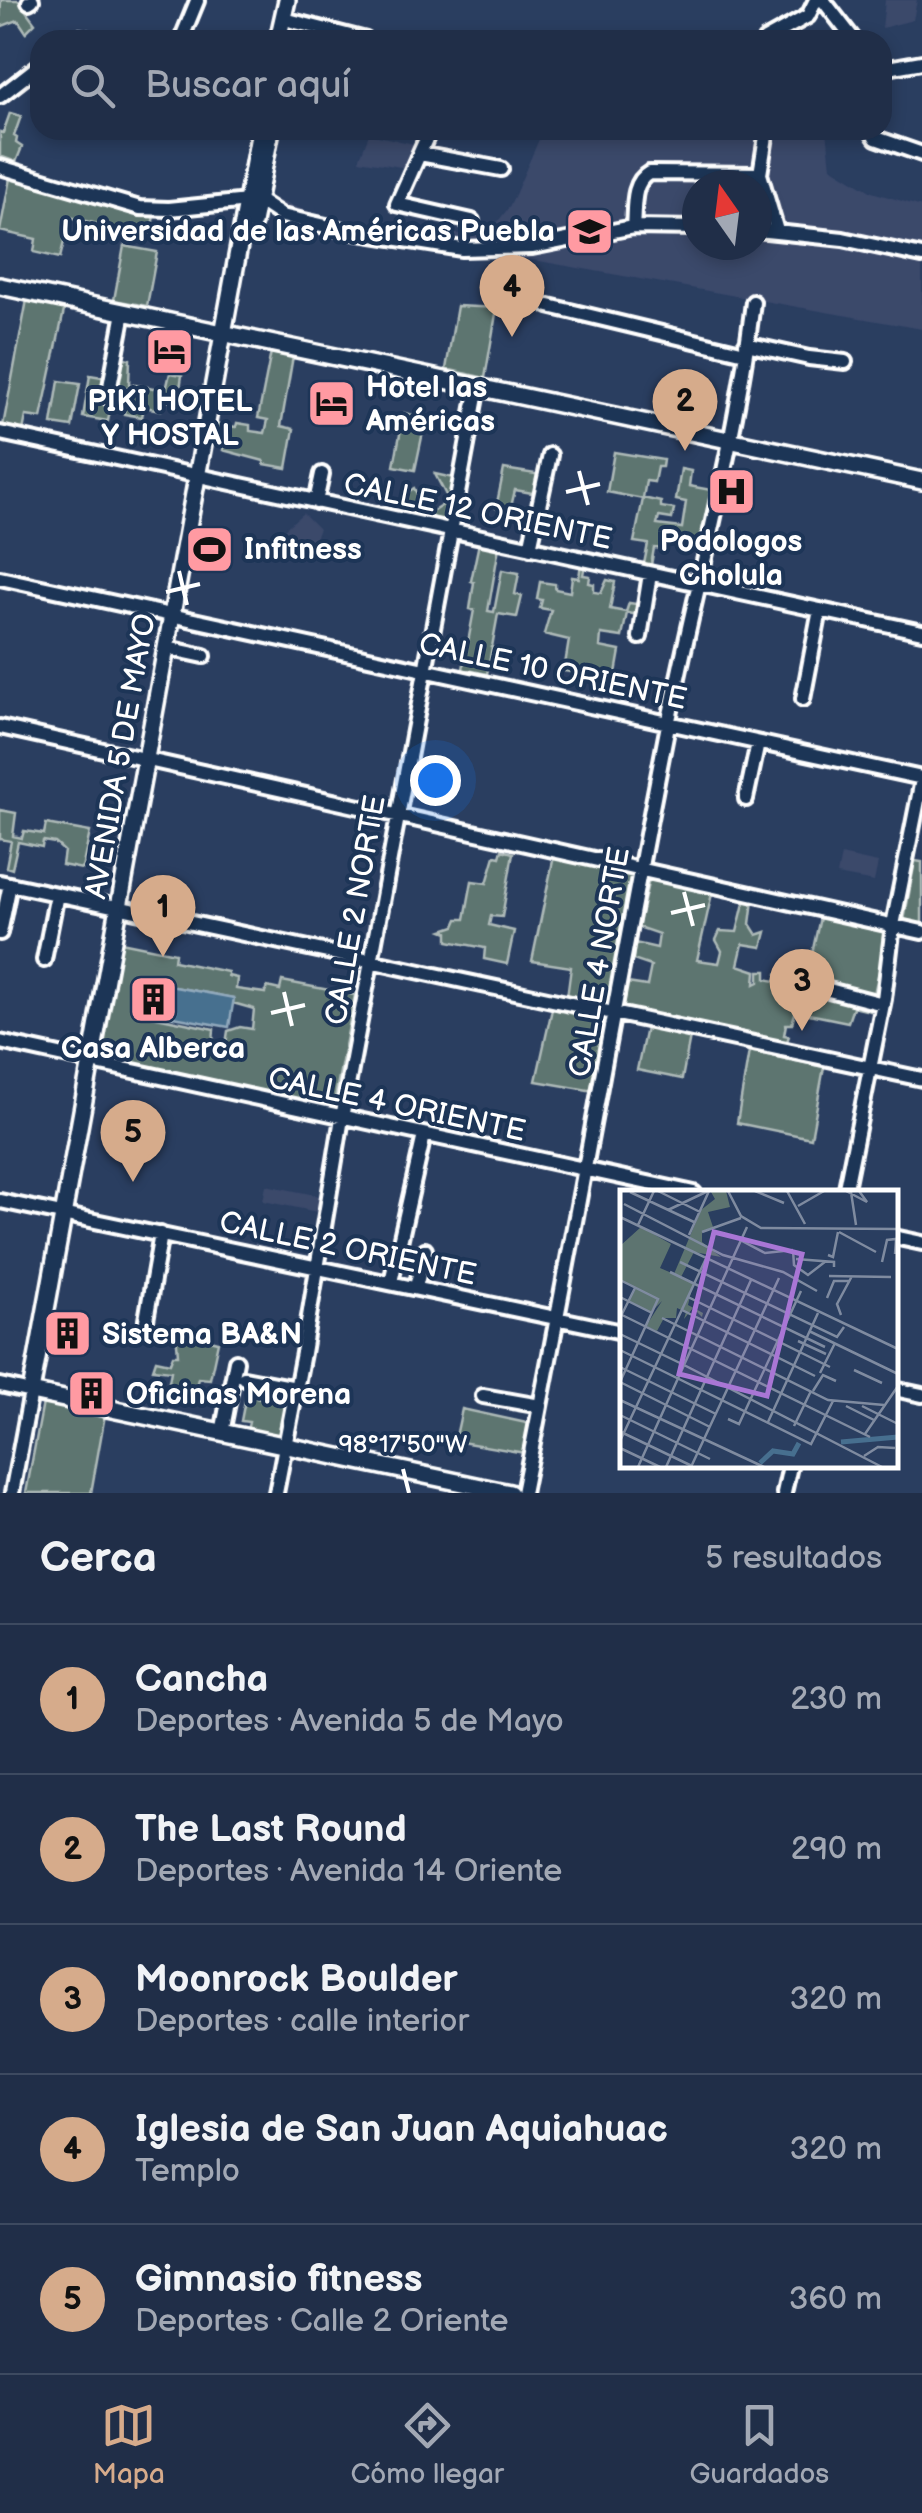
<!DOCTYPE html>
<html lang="es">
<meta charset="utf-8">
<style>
body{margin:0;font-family:"Balsamiq Sans",sans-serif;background:#28364f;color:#f1f3f6}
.compass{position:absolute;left:682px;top:170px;width:90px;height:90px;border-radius:50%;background:#202e48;box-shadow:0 5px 15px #0003;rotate:346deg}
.you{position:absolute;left:435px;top:780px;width:35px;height:35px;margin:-25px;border:8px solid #fff;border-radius:50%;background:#1a73e8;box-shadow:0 0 0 15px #1a73e833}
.badge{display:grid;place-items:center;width:65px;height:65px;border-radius:50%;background:#d6ab8b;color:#111;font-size:32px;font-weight:700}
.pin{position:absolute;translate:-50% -82px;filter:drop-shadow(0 2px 5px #0008)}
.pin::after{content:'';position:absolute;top:52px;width:35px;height:30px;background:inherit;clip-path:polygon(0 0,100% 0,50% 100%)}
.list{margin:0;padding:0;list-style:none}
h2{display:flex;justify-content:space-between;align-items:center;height:130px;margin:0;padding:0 40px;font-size:42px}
h2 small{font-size:32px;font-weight:400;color:#a2a8b4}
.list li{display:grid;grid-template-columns:65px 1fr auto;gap:30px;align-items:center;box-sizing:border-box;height:150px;padding:0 40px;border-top:2px solid #3d4a60}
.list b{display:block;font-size:38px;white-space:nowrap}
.list p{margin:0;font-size:32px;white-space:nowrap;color:#a2a8b4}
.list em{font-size:32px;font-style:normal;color:#a2a8b4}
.icon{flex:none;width:55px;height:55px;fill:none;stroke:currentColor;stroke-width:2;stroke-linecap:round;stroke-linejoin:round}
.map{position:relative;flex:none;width:922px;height:1493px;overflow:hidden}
.search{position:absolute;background:#202e48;box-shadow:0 5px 15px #0003;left:30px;right:30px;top:30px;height:110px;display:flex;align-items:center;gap:25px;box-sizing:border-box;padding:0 35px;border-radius:30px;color:#a2a8b4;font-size:38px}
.sheet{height:880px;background:#202e48}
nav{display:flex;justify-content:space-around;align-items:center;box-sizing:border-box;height:140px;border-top:2px solid #3d4a60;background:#202e48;font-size:28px;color:#a2a8b4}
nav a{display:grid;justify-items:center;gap:5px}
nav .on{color:#d6ab8b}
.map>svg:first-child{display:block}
.built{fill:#3a486b;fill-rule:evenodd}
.green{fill:#5d7470;stroke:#aebab8;stroke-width:2.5;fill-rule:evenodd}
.water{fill:#476f8f;stroke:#91a9bc;stroke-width:2.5}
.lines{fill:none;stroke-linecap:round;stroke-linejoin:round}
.minor-casing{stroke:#fff;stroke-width:20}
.major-casing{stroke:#fff;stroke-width:22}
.minor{stroke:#1d3557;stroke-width:12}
.major{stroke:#1d3557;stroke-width:15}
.ticks{fill:none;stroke:#fff;stroke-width:4}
.labels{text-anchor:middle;stroke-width:8;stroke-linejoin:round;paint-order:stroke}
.poi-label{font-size:30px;font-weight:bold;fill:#fff;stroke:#1d3557;text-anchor:start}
.street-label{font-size:30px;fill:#fff;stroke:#1d3557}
.inset-river{fill:none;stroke:#476f8f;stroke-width:5}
.inset-road{fill:none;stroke:#7f8ba0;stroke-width:2.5}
.view{fill:#a976d5;fill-opacity:0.15;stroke:#a976d5;stroke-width:5}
.inset-edge{fill:none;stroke:#fff;stroke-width:5}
.ticks-label{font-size:25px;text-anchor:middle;fill:#fff;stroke:#1d3557;stroke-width:8;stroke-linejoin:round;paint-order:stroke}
</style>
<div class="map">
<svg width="922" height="1493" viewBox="0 0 922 1493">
<rect width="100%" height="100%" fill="#2a3e60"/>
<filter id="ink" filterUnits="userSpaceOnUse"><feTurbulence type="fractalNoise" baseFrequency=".01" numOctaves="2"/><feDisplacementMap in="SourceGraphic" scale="20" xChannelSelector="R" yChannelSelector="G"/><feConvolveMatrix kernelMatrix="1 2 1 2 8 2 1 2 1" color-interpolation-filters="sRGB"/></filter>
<g filter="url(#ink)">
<path class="built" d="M885,0H917L913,20L882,28Z
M543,130H827L831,167L872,192L922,207V329L533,260L385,247L270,228L276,200L350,226L472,235L492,229L510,206ZM697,185H757V245H697Z
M369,134L414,144L407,168L359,160Z
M303,513L319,529L315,538L319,543L306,560L295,554L292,557L273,553L276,536Z
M841,855L878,863L874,882L837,875Z
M266,1185L325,1197L322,1213L263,1201Z"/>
<path class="green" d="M1,0H18L35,23L26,32L18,20L0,27Z
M10,113L21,116L14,136L17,138L16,143L22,147L16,162L0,156V132L3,133Z
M10,178L131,205L129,211L154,215L151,234L121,228L118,240L96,236L97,224L70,217L60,258L34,252L36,239L0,231Z
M124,246L157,252L147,306L114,300Z
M27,300L65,306L41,418L26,416L23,431L3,426Z
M457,306L497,308L485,378L446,369Z
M271,352L293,356L281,426L294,429L287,468L264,464V461L223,450L227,434L216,432L217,424L236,427L237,423L250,425V431L265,433L268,420L258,418Z
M118,357L130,359L129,384L166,390L170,373L182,375L178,403L163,400L161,410L144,407L142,417L124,414L128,388L114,386Z
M90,375L108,378L112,400L108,421L83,417Z
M59,381L80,384L72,427L52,424Z
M404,413L426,418L415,470L394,466Z
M614,452L663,460L662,467H657L654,482L646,481L643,498L661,502V507L674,509L672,519L659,517L657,525L682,528L686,502L676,500L681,469L691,471L689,486L711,490L701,543L668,538L666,549L654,548L651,565L644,564L648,544L634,542L643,499L607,492Z
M504,469L542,475L538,494L515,490L510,511L496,508Z
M435,474L453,478L446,521L404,510L408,492L414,488L427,515L449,501Z
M479,543L499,547L488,611L494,612L502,570L519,573L515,594L522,596L517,617L498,614L487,674L463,669L474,610L470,609L474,582L471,581Z
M581,563L585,564L583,575L590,576L589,583L594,584V592L601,593L607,580L615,582L610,609L626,612L629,603L643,605L640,615L627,613L622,637L601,634L600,647L620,651L615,679L564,671L569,640L544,634L551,610L540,608L542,600L537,599L540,582L555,584V589L570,592L572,577L579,578Z
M0,810L16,813L13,836L22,838L24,831L44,834L46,824L90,832L82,869L62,865L64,851L55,843L43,841L42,847L18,842L12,869L6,867L11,841L0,839Z
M502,850L513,853L502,917L491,916L489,925L514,931L507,964L484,959L485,948L448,941V932L443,930L455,926L458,919H465L472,881L487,883L495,856L500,857Z
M554,856L637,872L610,1007L567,997L571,967L532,961Z
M915,861L922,862V924L904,921Z
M650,875L713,889L697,960L719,963L722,951L716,940L720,931L737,932L745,899L753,900L750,924L757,935L766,932L762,947L743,944L738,965L756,971L755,984L759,982V971H766V979L775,981L777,974L784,978L783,987L793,990L784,994L799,998L792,1024H786L784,1035L789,1036L786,1044L623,1010L627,983L647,986L651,966L633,960L635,943L657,948L659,934L638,927Z
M821,913L886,927L888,932L870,1011L853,1007L848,1022L799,1012Z
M116,941L175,953L174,961L228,972V976L237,978L236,989L265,993L267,987L280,990L282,981L355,995L333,1107L100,1059ZM148,979L164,981V985L233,998V1003L254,1009L252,1029L240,1027L228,1031L226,1044L213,1043L214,1029L142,1014Z
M552,1009L610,1020L594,1091L536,1081Z
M646,1028L690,1037L682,1079L637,1070Z
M749,1051L824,1067L811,1138L737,1123Z
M176,1331L218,1342L210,1379L198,1378L196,1388L168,1387L171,1371L153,1369L156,1360L170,1363L173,1355H178Z
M246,1395L286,1403L279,1438L247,1431L249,1422L241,1421Z
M43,1403L105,1415L91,1493H26Z
M462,1409L531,1424L525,1453L455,1441Z"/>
<path class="water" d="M164,985L234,998L229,1027L157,1014Z"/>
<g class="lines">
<defs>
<path id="minor" d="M823,0L854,40
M29,2L32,0
M292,21L366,40
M73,40L79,37L95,40
M181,40L197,1
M765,40L808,16L816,0
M882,69L922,62
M0,96L40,65
M430,130L397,204L472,221
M767,130L760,174L777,231
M871,130L876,138L922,154
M420,154L501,169
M0,167L140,208L169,209L258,200L282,216L348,231L462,249L532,247L633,227L697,228
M633,227C635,209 631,183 649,173L760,174
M757,230L843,239L922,256
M549,306L745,353
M746,344L809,358L845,362
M108,397L124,312
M0,433L922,632
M316,502L322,474
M530,548L550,455
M0,578L922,778
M640,637L650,574
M167,648L204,656
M803,699L820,610
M0,727L922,932
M746,799L758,743
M0,882L922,1079
M0,933L10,884
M44,960L57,894
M821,988L883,1004
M0,1042L694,1193
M845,1193L884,999L893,925L922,780
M0,1201L622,1332
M894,1237L922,1243
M391,1282L424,1135
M416,1287L425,1250
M146,1320L161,1234
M244,1378L296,1388
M0,1385L31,1392L12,1493
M894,1389L922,1395
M483,1396L540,1406
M222,1433L236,1361
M276,1493L303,1353L342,1118L478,386
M523,1493C574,1238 618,981 668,725C696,585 736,444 753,302
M784,1493L790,1466"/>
<path id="major" d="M278,40L287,0
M260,130L31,1392L510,1493
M253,223L271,130
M0,286L922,481"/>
</defs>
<use href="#minor" class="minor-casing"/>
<use href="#major" class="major-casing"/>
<use href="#minor" class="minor"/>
<use href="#major" class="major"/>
</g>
</g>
<path class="ticks" d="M579,471L588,505M566,492L600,484M179,571L187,605M166,592L200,584M684,892L693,926M671,913L705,905M284,992L292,1026M271,1013L305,1005M403,1469L409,1493"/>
<defs>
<symbol id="university-square" viewBox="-11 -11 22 22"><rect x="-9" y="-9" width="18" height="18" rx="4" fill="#ff9aa2" stroke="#1d3557"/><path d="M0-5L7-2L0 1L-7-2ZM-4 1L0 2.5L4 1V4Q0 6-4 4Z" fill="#111"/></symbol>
<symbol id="hotel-square" viewBox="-11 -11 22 22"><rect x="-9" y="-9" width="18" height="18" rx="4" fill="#ff9aa2" stroke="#1d3557"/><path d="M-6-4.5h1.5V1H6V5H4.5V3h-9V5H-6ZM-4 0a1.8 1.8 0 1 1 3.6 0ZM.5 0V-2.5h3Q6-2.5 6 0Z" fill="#111"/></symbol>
<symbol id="hospital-square" viewBox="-11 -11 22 22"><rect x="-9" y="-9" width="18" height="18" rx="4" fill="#ff9aa2" stroke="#1d3557"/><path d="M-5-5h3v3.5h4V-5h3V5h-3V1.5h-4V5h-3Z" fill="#111"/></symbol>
<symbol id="stadium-square" viewBox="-11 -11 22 22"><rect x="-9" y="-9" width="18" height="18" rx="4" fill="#ff9aa2" stroke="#1d3557"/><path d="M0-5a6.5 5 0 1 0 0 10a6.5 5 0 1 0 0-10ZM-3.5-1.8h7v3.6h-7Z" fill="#111"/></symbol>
<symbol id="building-square" viewBox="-11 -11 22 22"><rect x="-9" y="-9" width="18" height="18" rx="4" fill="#ff9aa2" stroke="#1d3557"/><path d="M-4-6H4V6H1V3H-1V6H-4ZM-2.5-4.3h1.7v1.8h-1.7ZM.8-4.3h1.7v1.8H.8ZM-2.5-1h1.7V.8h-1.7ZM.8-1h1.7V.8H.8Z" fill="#111"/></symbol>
</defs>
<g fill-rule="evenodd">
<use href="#university-square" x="562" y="204" width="55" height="55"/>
<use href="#hotel-square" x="142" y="324" width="55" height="55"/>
<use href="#hotel-square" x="304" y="376" width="55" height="55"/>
<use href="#hospital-square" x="704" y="464" width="55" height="55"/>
<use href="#stadium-square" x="182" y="522" width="55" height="55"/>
<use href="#building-square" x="126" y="972" width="55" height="55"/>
<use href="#building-square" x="40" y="1306" width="55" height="55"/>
<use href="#building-square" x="64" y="1366" width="55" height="55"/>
</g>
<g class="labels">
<g class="poi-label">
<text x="555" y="241" text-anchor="end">Universidad de las Américas Puebla</text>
<text x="366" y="397">Hotel las<tspan x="366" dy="34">Américas</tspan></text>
<text x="170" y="411" text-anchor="middle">PIKI HOTEL<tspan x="170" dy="34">Y HOSTAL</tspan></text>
<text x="731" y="551" text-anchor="middle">Podologos<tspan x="731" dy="34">Cholula</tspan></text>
<text x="244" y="559">Infitness</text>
<text x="153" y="1058" text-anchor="middle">Casa Alberca</text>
<text x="102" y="1344">Sistema BA&amp;N</text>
<text x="126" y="1404">Oficinas Morena</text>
</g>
<g class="street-label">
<text transform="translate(478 511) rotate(12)" y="10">CALLE 12 ORIENTE</text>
<text transform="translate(553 671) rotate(12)" y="10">CALLE 10 ORIENTE</text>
<text transform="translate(120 756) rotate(-80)" y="10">AVENIDA 5 DE MAYO</text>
<text transform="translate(355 910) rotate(-80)" y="10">CALLE 2 NORTE</text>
<text transform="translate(599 962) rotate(-80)" y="10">CALLE 4 NORTE</text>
<text transform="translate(397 1104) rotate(12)" y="10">CALLE 4 ORIENTE</text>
<text transform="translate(348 1248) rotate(12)" y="10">CALLE 2 ORIENTE</text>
</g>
</g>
<g transform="translate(620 1190)">
<rect width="278" height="278" fill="#2a3e60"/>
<path d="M106,1L110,17L88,22L93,37L82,42V52L101,67L74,62L61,87L73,94L68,115L83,123L82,127L73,118L64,129L66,122L57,118L56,128H44L37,141L26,136L42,111L31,122L9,111L16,98L0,90V56L21,37L51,54L40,78L54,84L81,20L95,9L91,2Z" fill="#5d7470"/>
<path class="inset-river" d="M221,252L278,247M140,273L153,261L173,264L179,253"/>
<path class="inset-road" d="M38,1L80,22M108,1L121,26L141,38L278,39M135,1L164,13M167,1L185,34M226,1L247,12L239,1M10,2L74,32M231,2L236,35M4,14L103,65L163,82L197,101M178,16L204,1M48,20L88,1M0,27L278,159M18,35L34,1M127,37L64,175L262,277M82,42L121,28M219,42L256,62M69,45L89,1M122,51L145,63L173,60M173,60L174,75L188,85L206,71M208,65L213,67L218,42M176,69L214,72V77M60,72L217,147L224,137M262,72L267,50L276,49L275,64M50,82L205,157M209,86L271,87M0,90L38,109L0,192M0,107L32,123M68,107L210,177M207,108L214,91H229M62,120L195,186M0,124L250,247M221,125L217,114L232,86M0,128L15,98M42,128L208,210L264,215M189,141L278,184M0,144L64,175L18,277M178,151L206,164M0,160L191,254L213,211M0,177L96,224M234,180L262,193M200,183L215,153M0,192L90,237M193,201L203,185L216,191M0,210L144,277M226,216L254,230M242,216L278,234M0,225L90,269M108,229L119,234L181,101M148,232L198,123M174,236L191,201M1,242L72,276M245,244L278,196M0,251L91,58M0,258L40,277M244,266L258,257L275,258M46,277L131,90M71,277L159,88"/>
<path class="view" d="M94,42L182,64L147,206L59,184Z"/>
<rect width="278" height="278" class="inset-edge"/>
</g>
<g class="ticks-label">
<text x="403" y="1452">98°17'50"W</text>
</g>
</svg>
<svg class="compass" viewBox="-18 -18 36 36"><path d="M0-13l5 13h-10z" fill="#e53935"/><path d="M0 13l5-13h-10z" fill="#a2a8b4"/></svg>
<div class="you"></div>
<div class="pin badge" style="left:163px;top:957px">1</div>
<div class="pin badge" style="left:685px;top:451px">2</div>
<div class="pin badge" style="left:802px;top:1031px">3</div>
<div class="pin badge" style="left:512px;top:337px">4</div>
<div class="pin badge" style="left:133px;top:1182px">5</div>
<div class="search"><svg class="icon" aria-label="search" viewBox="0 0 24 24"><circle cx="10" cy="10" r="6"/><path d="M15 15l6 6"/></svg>Buscar aquí</div>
</div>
<section class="sheet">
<h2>Cerca<small>5 resultados</small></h2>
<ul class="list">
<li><span class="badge">1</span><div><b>Cancha</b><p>Deportes · Avenida 5 de Mayo</p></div><em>230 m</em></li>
<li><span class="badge">2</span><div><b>The Last Round</b><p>Deportes · Avenida 14 Oriente</p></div><em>290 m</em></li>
<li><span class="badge">3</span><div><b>Moonrock Boulder</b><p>Deportes · calle interior</p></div><em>320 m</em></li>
<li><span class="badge">4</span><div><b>Iglesia de San Juan Aquiahuac</b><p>Templo</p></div><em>320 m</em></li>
<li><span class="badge">5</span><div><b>Gimnasio fitness</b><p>Deportes · Calle 2 Oriente</p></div><em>360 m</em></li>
</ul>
</section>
<nav>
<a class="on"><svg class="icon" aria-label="map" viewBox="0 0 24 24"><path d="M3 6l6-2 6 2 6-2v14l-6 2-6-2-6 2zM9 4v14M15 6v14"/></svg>Mapa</a>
<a><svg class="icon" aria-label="directions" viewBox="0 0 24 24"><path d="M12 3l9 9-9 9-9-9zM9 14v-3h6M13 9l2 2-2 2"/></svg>Cómo llegar</a>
<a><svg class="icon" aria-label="saved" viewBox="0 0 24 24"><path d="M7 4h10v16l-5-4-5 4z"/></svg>Guardados</a>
</nav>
